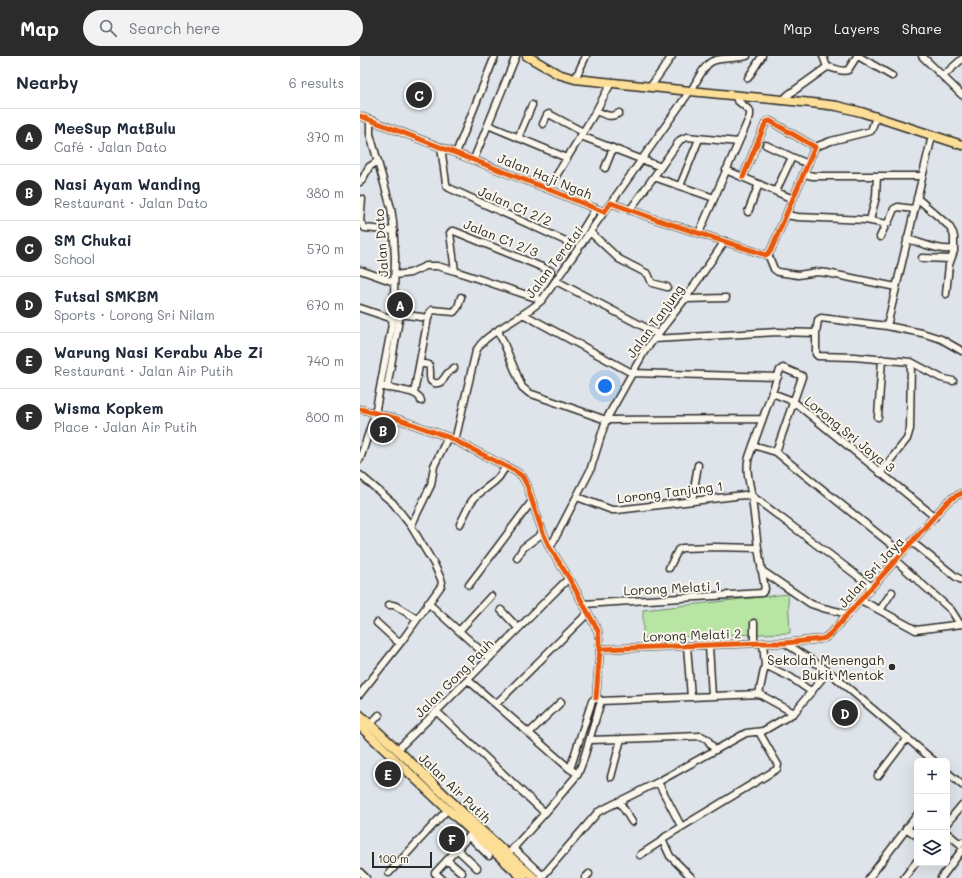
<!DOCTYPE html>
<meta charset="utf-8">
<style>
body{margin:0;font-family:Mali,sans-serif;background:#f2f2f3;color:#1f2937}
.controls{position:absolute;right:12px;bottom:12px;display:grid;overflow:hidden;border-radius:6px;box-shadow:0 4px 16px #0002}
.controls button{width:36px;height:36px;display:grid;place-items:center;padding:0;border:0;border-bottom:1px solid #e0e1e3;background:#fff;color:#1f2937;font:20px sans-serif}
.scale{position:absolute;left:12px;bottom:10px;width:60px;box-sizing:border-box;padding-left:4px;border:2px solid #2b2b2b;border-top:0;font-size:11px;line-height:14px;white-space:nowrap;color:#2b2b2b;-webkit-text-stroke:3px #fbf7ec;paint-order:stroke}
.you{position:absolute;left:245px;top:330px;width:14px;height:14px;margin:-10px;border:3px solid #fff;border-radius:50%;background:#1a73e8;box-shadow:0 0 0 6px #1a73e833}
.badge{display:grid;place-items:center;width:26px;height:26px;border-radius:50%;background:#2b2b2b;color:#fff;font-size:13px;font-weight:700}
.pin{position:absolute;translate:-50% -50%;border:2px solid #fff;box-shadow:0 1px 4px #0006}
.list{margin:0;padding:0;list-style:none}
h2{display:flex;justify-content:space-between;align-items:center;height:52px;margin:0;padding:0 16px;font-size:17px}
h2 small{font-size:13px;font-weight:400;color:#747a83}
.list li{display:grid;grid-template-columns:26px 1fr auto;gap:12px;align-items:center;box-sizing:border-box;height:56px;padding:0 16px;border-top:1px solid #e0e1e3}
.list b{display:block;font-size:15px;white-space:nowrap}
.list p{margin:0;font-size:13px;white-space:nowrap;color:#747a83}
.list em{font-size:13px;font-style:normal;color:#747a83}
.icon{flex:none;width:22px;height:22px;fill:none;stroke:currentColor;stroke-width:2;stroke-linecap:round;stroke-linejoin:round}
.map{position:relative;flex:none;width:602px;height:822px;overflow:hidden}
header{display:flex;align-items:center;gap:24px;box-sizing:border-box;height:56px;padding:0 20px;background:#2b2b2b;color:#fff}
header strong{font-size:19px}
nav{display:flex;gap:22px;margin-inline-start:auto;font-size:14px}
.search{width:280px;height:36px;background:#f2f2f3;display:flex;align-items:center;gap:10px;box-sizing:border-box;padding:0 14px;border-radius:22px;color:#747a83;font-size:15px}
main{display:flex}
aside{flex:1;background:#fff}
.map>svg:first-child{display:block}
.park{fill:#b8e5a4;stroke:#728868}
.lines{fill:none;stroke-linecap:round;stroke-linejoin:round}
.minor-casing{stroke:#2b2b2b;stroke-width:9}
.major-casing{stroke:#2b2b2b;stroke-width:11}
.minor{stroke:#fbf7ec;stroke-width:6}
.major{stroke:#fcde96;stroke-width:8}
.cycleway-casing{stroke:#fbf7ec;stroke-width:8}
.cycleway{stroke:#e8590c;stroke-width:5}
.poi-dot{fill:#2b2b2b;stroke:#fbf7ec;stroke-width:1.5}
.labels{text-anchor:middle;stroke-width:4;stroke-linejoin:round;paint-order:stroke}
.street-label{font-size:13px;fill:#2b2b2b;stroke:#fbf7ec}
.poi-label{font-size:13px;fill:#2b2b2b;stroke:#fbf7ec;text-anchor:end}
</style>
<header>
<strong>Map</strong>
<div class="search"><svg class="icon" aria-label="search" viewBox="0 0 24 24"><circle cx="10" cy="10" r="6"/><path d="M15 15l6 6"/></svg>Search here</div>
<nav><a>Map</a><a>Layers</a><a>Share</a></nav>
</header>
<main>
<aside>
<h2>Nearby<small>6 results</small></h2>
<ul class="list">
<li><span class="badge">A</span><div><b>MeeSup MatBulu</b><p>Café · Jalan Dato</p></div><em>370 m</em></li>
<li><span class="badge">B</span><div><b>Nasi Ayam Wanding</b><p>Restaurant · Jalan Dato</p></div><em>380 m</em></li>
<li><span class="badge">C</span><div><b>SM Chukai</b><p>School</p></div><em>570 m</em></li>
<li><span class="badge">D</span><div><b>Futsal SMKBM</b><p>Sports · Lorong Sri Nilam</p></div><em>670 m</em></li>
<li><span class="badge">E</span><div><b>Warung Nasi Kerabu Abe Zi</b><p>Restaurant · Jalan Air Putih</p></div><em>740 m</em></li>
<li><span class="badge">F</span><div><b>Wisma Kopkem</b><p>Place · Jalan Air Putih</p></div><em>800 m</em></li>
</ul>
</aside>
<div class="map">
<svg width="602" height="822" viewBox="0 0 602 822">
<rect width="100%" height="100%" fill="#dee4e9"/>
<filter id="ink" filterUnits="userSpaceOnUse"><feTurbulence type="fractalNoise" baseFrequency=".025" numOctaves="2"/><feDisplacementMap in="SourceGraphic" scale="8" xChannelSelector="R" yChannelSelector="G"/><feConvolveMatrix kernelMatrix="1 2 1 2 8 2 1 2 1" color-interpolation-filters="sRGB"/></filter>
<g filter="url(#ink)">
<path class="park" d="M428,538L430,577L283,582V554Z"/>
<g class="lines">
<defs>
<path id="minor" d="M463,0L467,11
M498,0L532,20
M562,0L602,39
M583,20L602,3
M388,22L402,0
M215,23L226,0
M291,30L312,0
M331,35C336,27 344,8 353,5C363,1 377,3 387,0
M423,44L428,39L467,11C474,11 481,17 488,14L497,0
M236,55C244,58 251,63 259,57
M0,60L188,133L244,156L251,147L295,163L406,199L409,197L411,194L455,91L410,65L406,66L383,121
M183,68L187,59L189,58L223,76
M128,69L207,102
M221,80L301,111
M158,82L172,49
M406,89L432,101
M81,91L86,127L87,130L89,132L210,187H212L215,186L236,152
M455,91L471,85L511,75L516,61
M96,97L135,0
M114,103L156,0
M245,112L253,92
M366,114L433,143
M444,118L453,120H562
M294,121L354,142
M0,126L2,124L9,111L18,105
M320,130L339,83
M188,133L236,55L251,27
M416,135L432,101L448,108
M557,142L589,170L593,177L594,181V195L589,209L586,238
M2,143L0,166L5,172L34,175
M251,147L330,35
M270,154L320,84L327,81L378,86
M388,156L399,128
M426,159L438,161L506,164L526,168
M510,164L516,141L517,120
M230,176L259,203L288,218L292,227L307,231
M339,177L390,60V55L377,44L376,40
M520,181L526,168L528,167L534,153L538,151L554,153
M547,183C562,187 579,195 594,193
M408,198L414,213L418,216L438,219L457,216L467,217L536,231
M562,202L591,203
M0,214L34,226
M95,215L90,177L92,175H94L189,214L191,215L190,219L175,241
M35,219L50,217L66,210H77L95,215L179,243
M196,225L298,278
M325,243L366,242
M0,252L33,263
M40,258L68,262L54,337
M163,258L272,317L418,321
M68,262L70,256L72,254L94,256L98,251L101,241
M527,270L572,80
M139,273V278L142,283L162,331L169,337L246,364L402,363
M294,283L417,276L456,277
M60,307L69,309C71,313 69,323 71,325C72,326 73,326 74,327C83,329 84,320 89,316C90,315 93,313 94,312
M593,325L581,322L551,306L494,301L458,300L456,298V277L458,264L461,262L527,270L562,277L581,283L602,295
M24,331C31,332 54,335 58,340C61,342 60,342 61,345
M27,332L40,258L37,257
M412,337L433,345L575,461
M0,353L38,363L88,381L155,415L162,420L167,429L172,445L183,477L190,492L209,522L238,575L240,593L236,642
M518,361L522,303
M95,385L116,295C122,284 131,279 141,272C155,263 170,255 182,244L244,156
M393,389L416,396L542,497
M0,403L15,358L33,263L34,240L35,201L33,166L31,152L10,78V64
M520,417L547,383L550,373L551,306
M0,419L33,447L51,470L74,508L81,523L82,526L81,530L41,586L0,638
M217,441L252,454H257L384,439L392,440L440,476L512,531
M332,445L338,409
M100,468L111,446L116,440L134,426L139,421L146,410
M51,470L71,429L74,410L88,381
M552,486L596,521L602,524
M190,492L230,415L246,364L284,296L325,243L365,185
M398,492C396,475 394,459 392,442C390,428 385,414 389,401L420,314L423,312L442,320V321L416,396
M157,502L163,492L183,477
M535,504L591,554L600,568
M401,514L451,548L463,552L488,558
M109,529L172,445
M501,544L556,574L602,568
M68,547L129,602
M223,548L402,537L405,533L398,492L354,491L322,492L318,494L309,512
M29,549H33L36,550L57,563
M141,554L158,572
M520,554L532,536
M17,567L39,587
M394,567V587
M99,575L131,540
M425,587L468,615L574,705
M327,590L331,641
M349,590L352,640
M240,593L403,587H425L461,583L465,582L472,576L588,445L594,441L602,437
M405,609L430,621L452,636
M108,624L210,713L218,718
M399,638L434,657L468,615
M399,638L405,609L403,587
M239,643L241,645L399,638
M136,648L228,557
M77,656L185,757
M10,669L19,659
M169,677L201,646
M230,684L261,683L341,680L347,683L355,694
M37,694C95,638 151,579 209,522
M210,713L232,645L236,642
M587,716L602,729
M518,720L547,682
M251,721L261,683
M298,726L321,770
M259,745L272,766
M587,767L602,749
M546,772L557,780
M587,777L600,788L602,786
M109,780L129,800
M153,792L183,820
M97,793L117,812
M148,798L185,757L218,718L223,705L241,645
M280,799L303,784
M87,804L102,817
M0,816L6,822
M29,817L88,753
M81,822L75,817L113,776
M181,822L238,756L298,726L386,677L403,675L434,657
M225,822L229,818
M332,822L310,800L303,785V783L305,781L417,713L418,709L399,676
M509,822L557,759
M544,822L557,805
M581,822L602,794"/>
<path id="major" d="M167,0L198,18L215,23L330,35L452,47L477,50L501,56L602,89
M0,659L58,713L122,775L174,822
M0,670L84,750L163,822"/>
</defs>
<use href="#minor" class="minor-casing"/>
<use href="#major" class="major-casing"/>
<use href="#minor" class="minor"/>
<use href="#major" class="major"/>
<defs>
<path id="cycleway" d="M0,60L188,133L244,156L251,147L295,163L406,199L409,197L411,194L455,91L410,65L406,66L383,121
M0,353L38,363L88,381L155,415L162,420L167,429L172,445L183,477L190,492L209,522L238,575L240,593L236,642
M240,593L403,587H425L461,583L465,582L472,576L588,445L594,441L602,437"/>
</defs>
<use href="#cycleway" class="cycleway-casing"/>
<use href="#cycleway" class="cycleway"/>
</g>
</g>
<circle class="poi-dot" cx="532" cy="611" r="4"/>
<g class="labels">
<g class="street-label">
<text transform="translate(185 120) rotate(22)" y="5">Jalan Haji Ngah</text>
<text transform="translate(155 150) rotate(24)" y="5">Jalan C1 2/2</text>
<text transform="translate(141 182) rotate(22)" y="5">Jalan C1 2/3</text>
<text transform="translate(21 187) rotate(-94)" y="5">Jalan Dato</text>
<text transform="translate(194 206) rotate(-53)" y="5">Jalan Teratai</text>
<text transform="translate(295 265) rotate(-54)" y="5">Jalan Tanjung</text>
<text transform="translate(490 378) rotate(39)" y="5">Lorong Sri Jaya 3</text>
<text transform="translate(310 436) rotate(-7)" y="5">Lorong Tanjung 1</text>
<text transform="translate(511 516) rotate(-48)" y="5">Jalan Sri Jaya</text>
<text transform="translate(312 532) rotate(-3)" y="5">Lorong Melati 1</text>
<text transform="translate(332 579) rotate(-2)" y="5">Lorong Melati 2</text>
<text transform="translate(94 622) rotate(-45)" y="5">Jalan Gong Pauh</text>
<text transform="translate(95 732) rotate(44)" y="5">Jalan Air Putih</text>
</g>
<g class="poi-label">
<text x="524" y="609">Sekolah Menengah<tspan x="524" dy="15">Bukit Mentok</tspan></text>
</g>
</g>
</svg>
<div class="controls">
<button>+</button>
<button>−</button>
<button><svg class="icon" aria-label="layers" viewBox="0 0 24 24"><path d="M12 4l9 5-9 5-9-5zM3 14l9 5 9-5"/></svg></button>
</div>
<div class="scale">100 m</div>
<div class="you"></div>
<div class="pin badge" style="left:40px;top:249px">A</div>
<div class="pin badge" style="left:23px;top:374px">B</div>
<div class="pin badge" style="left:59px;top:39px">C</div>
<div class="pin badge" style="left:485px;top:657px">D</div>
<div class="pin badge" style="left:28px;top:718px">E</div>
<div class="pin badge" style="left:92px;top:783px">F</div>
</div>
</main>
